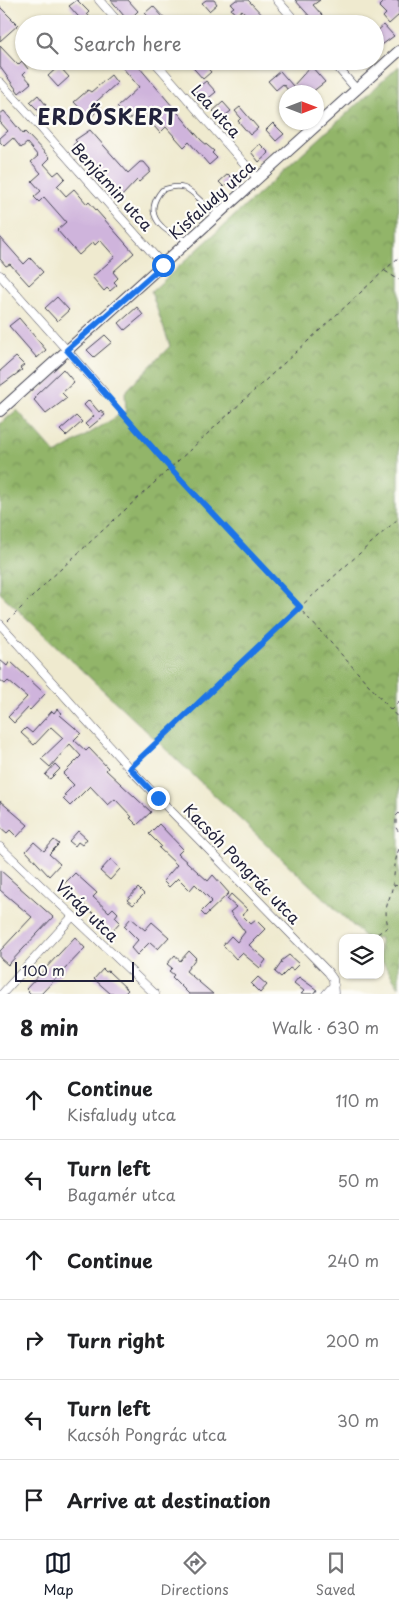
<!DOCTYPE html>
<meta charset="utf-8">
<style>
body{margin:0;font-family:"Playpen Sans",sans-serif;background:#f6f6f6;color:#202124}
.controls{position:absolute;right:15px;bottom:15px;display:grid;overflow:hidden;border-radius:10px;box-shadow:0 1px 4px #0004}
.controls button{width:45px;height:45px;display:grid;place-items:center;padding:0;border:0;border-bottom:1px solid #e0e0e0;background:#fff;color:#202124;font:25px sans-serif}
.compass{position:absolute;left:279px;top:85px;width:45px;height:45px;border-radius:50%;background:#fff;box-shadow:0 1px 4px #0004;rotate:90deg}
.scale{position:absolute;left:15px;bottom:12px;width:119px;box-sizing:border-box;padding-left:5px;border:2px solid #22223b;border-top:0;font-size:14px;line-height:18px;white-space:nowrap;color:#22223b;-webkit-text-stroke:4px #fdfcf7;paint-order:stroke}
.stop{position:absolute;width:15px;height:15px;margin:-11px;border:4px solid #1a73e8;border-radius:50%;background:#fff}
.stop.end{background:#1a73e8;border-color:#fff;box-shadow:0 1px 5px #0008}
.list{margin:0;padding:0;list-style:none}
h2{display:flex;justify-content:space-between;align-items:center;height:65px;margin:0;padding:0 20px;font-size:21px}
h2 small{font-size:16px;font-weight:400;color:#757577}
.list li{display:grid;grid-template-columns:32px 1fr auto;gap:15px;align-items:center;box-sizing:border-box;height:80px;padding:0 20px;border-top:1px solid #e0e0e0}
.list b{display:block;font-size:19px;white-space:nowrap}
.list p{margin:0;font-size:16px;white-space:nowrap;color:#757577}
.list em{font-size:16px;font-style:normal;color:#757577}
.icon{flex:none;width:28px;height:28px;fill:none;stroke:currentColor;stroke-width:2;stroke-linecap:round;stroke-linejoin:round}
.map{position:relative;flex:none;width:399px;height:994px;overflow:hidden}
.search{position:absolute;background:#fff;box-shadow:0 1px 4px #0004;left:15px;right:15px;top:15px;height:55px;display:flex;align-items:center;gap:12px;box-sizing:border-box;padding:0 18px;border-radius:28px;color:#757577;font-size:19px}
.sheet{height:545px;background:#fff}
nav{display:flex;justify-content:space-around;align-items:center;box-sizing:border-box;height:70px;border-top:1px solid #e0e0e0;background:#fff;font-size:14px;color:#757577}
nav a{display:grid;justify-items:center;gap:2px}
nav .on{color:#111827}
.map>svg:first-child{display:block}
.forest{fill:url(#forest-crowns);stroke:#5a6c52}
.building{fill:#cfb4dc}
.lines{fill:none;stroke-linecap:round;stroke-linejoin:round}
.lane-casing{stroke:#414051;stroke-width:5.5}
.street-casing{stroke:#414051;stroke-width:9}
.secondary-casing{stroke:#414051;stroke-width:12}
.path{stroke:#414051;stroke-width:1;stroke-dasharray:4 4;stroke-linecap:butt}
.lane{stroke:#fff;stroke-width:4}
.street{stroke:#fff;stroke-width:8}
.secondary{stroke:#fff;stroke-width:10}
.route{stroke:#1a73e8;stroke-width:6}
.labels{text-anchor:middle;stroke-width:4.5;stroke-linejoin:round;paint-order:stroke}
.street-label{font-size:16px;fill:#22223b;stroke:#fdfcf7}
.district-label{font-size:21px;font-weight:bold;letter-spacing:1px;fill:#22223b;stroke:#fdfcf7}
</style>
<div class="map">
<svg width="399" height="994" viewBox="0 0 399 994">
<defs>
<pattern id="forest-crowns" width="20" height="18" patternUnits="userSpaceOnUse" patternTransform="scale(1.25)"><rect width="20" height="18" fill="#92b569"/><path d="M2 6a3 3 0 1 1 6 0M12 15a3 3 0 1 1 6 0" fill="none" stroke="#779358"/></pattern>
</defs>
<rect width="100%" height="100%" fill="#fdfcf7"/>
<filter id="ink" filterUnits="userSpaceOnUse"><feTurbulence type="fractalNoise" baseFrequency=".02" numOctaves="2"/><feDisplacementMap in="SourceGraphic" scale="10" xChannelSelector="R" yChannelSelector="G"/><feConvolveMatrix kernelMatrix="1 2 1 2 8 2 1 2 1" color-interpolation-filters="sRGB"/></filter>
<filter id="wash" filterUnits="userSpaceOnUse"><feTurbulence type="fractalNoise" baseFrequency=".0096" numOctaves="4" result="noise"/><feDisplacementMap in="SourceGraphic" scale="20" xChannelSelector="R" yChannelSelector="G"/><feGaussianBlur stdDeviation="1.12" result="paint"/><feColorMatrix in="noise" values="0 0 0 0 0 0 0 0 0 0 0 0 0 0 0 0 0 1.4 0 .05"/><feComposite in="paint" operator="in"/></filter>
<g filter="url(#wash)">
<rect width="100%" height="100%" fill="#efeacf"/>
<path class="forest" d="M399,66V987L380,958V938H366L0,593V424L17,410L56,454L126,411L125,392L170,346L151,292Z"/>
<g id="blocks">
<path class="building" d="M77,0L89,12L87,14L96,24H85L69,6Z
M111,0H128L138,11L128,21Z
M206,0H214L217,4L209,11L202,3Z
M236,0H248L271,24H254L242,10L236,15L231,9L234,7L231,4Z
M295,0H320L313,5L330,24H309L313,20Z
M386,0H399V15L389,24L383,17L386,14L379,7Z
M153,6L164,18L158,24H155L145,13Z
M0,7L18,25L0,41Z
M384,25L394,36L375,50V33Z
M0,46L18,65L22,61L28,69L23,74L31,83L19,93L0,67Z
M117,61H132L139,67L201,140L214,151L212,153L217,158L209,165L189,142L184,147L166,127L160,133L140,110L128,120L117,107L139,87Z
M187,61H201L211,72L203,79Z
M59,66L69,77L58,87L48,76Z
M311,66L325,82L312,92H286L288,90L283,84L276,90L268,81L280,71L293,86Z
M111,75L117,83L97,101L101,106L90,119L74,102L88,90L91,92Z
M206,81L216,92L205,101L195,90Z
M38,95L46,105L39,111L30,102Z
M223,102L231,111L221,119L213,111Z
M240,107L258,128L250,135L238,121L241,118L235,111Z
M4,111L23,134L25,132L50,158L44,164L54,175L59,171L65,178L57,186L66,196L74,189L87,204L89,202L134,253L113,272L118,278L114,282L117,285L110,291L107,288L104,291L92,277L115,257L100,240L95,245L93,242L79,255L57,230L66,222L44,197L39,202L34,197L41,191L32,181L41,173L31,162L38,156L27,143L21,148L13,138L4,146L0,142V138L8,131L0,122V114Z
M273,123L284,134L276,141L266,130Z
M90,130L128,173L140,162H144L150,169V172L139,182L137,180L119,199L110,188L112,186L87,157H81L75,149L73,145L77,142L75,140Z
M260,144L269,153L259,162L251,152Z
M228,174L232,178L235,174L240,179L233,186L229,182L224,187L219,182Z
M0,237L24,264L30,258L43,272L29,285L10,264L6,266L0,259Z
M57,297L69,310L57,321L45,308Z
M137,307L143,315L125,330L119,323Z
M19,318L46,350L37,358L9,326Z
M105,335L112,342L94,357L87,350Z
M16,357L24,365L20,368L22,370L0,386V371Z
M63,369L74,382L62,393L67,398L46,414L34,400L36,398L35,396Z
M89,400L99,412L101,410L105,415L89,428L85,424L94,416L84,405Z
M76,416L82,422L66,436L60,430Z
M0,660L7,666L10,661L45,694L30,710L28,708L14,723L8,717L27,697L8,681L5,684L0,680Z
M57,709L62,713L60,715L81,733L74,740L86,751L89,748L108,768L106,770L151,812L137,825L130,818L132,817L115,799L108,805L90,786L70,806L63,799L66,796L64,795L74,785L63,774L81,756L70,744L50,767L41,759L63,738L51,727L34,745L21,733L26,728L32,733L52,711L54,713Z
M55,764L60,769L50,779L45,775Z
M0,801L28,825L17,837L10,830L7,833L0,827Z
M159,824L183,849L178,854L208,881L213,875L229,893L205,916L201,912L212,901L195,884L190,890L178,878L169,887L163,881L177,865L159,848L161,846L149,834Z
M78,831L87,839L82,845L78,842L75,846L69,841Z
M54,840L59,844L49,854L60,864L49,876L26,851L34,842L44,851Z
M111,859L120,869L110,880L100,871Z
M0,870L53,917L8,965L0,958V951L32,917L0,890Z
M75,873L97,893L93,897L109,912L113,908L118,913L115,917L120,922L112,931L63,885Z
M138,888L144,894L133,905L127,900Z
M231,894L248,910L242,915L251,924L256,920L265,929L249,945L266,960L260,968L242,953L236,959L223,945L231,936L237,942L245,932L230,912L236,907L227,899Z
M131,918L145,930L152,922L169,937L158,949L150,942L137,955L131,948L138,940L124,926Z
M75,937L85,948L41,994H31L26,989Z
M189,951L196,958L186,971L213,994H189L172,977L174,975L169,971L172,968L167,964L175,955L180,961Z
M289,955L299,964L293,970L290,968L281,977L275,972L282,962L281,961Z
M103,969L106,972L108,971L128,990L124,994H111L94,979Z
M258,977L267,985L260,993L251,984Z
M299,977L317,990L314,994H301L304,991L294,983Z"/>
</g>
</g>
<g filter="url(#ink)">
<use href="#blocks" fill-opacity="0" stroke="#414051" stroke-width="1"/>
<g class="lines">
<defs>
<path id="lane" d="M188,240C163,233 141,215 162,190C194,177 194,205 219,211"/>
<path id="street" d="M99,0L120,24
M277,0L298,24
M154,61L258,179
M332,61L357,90
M0,82L163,265
M0,275L104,392
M0,624L130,769L328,972L333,979L334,994
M0,847L155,994
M2,994L73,916
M326,994L334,985"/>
<path id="secondary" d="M0,411L399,51"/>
</defs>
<use href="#lane" class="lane-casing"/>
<use href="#street" class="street-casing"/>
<use href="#secondary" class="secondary-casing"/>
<path class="path" d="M385,271L399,280
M110,398C204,507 304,611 399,719
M8,621L49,580L399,257
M391,710L399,701
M136,763L300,607L399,518
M399,813L396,816V828L399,832
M393,885L399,886
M371,938L388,927C383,903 389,906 393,884C395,872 394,861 399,849
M338,973L343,968"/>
<use href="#lane" class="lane"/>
<use href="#street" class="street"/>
<use href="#secondary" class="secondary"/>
</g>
</g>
<g class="lines" filter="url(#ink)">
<path class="route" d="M158,798L130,768L300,607L172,470L67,350L163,265"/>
</g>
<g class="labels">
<g class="street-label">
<text transform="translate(216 111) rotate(48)" y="6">Lea utca</text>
<text transform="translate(112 187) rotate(48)" y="6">Benjámin utca</text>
<text transform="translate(212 200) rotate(-42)" y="6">Kisfaludy utca</text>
<text transform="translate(242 864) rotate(46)" y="6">Kacsóh Pongrác utca</text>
<text transform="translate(87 911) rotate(44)" y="6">Virág utca</text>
</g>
<g class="district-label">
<text x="108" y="125">ERDŐSKERT</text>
</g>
</g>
</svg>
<div class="controls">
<button><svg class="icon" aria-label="layers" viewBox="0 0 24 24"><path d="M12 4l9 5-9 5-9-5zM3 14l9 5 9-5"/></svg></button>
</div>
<svg class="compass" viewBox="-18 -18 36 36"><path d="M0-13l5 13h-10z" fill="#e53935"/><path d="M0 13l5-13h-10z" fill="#757577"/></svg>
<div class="scale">100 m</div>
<div class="stop" style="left:163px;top:265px"></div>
<div class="stop end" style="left:158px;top:798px"></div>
<div class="search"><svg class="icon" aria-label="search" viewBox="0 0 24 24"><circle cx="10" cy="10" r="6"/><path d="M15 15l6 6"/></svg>Search here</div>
</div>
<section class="sheet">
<h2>8 min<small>Walk · 630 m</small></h2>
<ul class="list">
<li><svg class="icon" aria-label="ahead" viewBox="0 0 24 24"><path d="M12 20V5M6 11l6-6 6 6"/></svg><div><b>Continue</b><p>Kisfaludy utca</p></div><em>110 m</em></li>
<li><svg class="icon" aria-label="left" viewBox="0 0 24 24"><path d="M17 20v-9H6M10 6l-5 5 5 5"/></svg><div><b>Turn left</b><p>Bagamér utca</p></div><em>50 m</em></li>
<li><svg class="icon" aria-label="ahead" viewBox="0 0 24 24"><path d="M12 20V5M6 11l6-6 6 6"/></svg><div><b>Continue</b></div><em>240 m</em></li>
<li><svg class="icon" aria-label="right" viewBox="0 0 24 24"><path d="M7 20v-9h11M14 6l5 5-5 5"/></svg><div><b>Turn right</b></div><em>200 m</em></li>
<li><svg class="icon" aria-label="left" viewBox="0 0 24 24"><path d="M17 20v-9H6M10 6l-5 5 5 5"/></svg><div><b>Turn left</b><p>Kacsóh Pongrác utca</p></div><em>30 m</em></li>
<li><svg class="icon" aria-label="arrive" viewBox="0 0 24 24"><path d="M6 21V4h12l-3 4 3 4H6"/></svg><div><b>Arrive at destination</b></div></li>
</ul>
</section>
<nav>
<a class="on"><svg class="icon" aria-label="map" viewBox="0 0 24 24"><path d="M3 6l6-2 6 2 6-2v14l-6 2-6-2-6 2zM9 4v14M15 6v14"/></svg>Map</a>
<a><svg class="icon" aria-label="directions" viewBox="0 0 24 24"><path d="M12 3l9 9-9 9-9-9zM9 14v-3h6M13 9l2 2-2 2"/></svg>Directions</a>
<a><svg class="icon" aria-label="saved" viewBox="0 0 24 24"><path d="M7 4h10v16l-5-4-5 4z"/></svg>Saved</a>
</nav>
